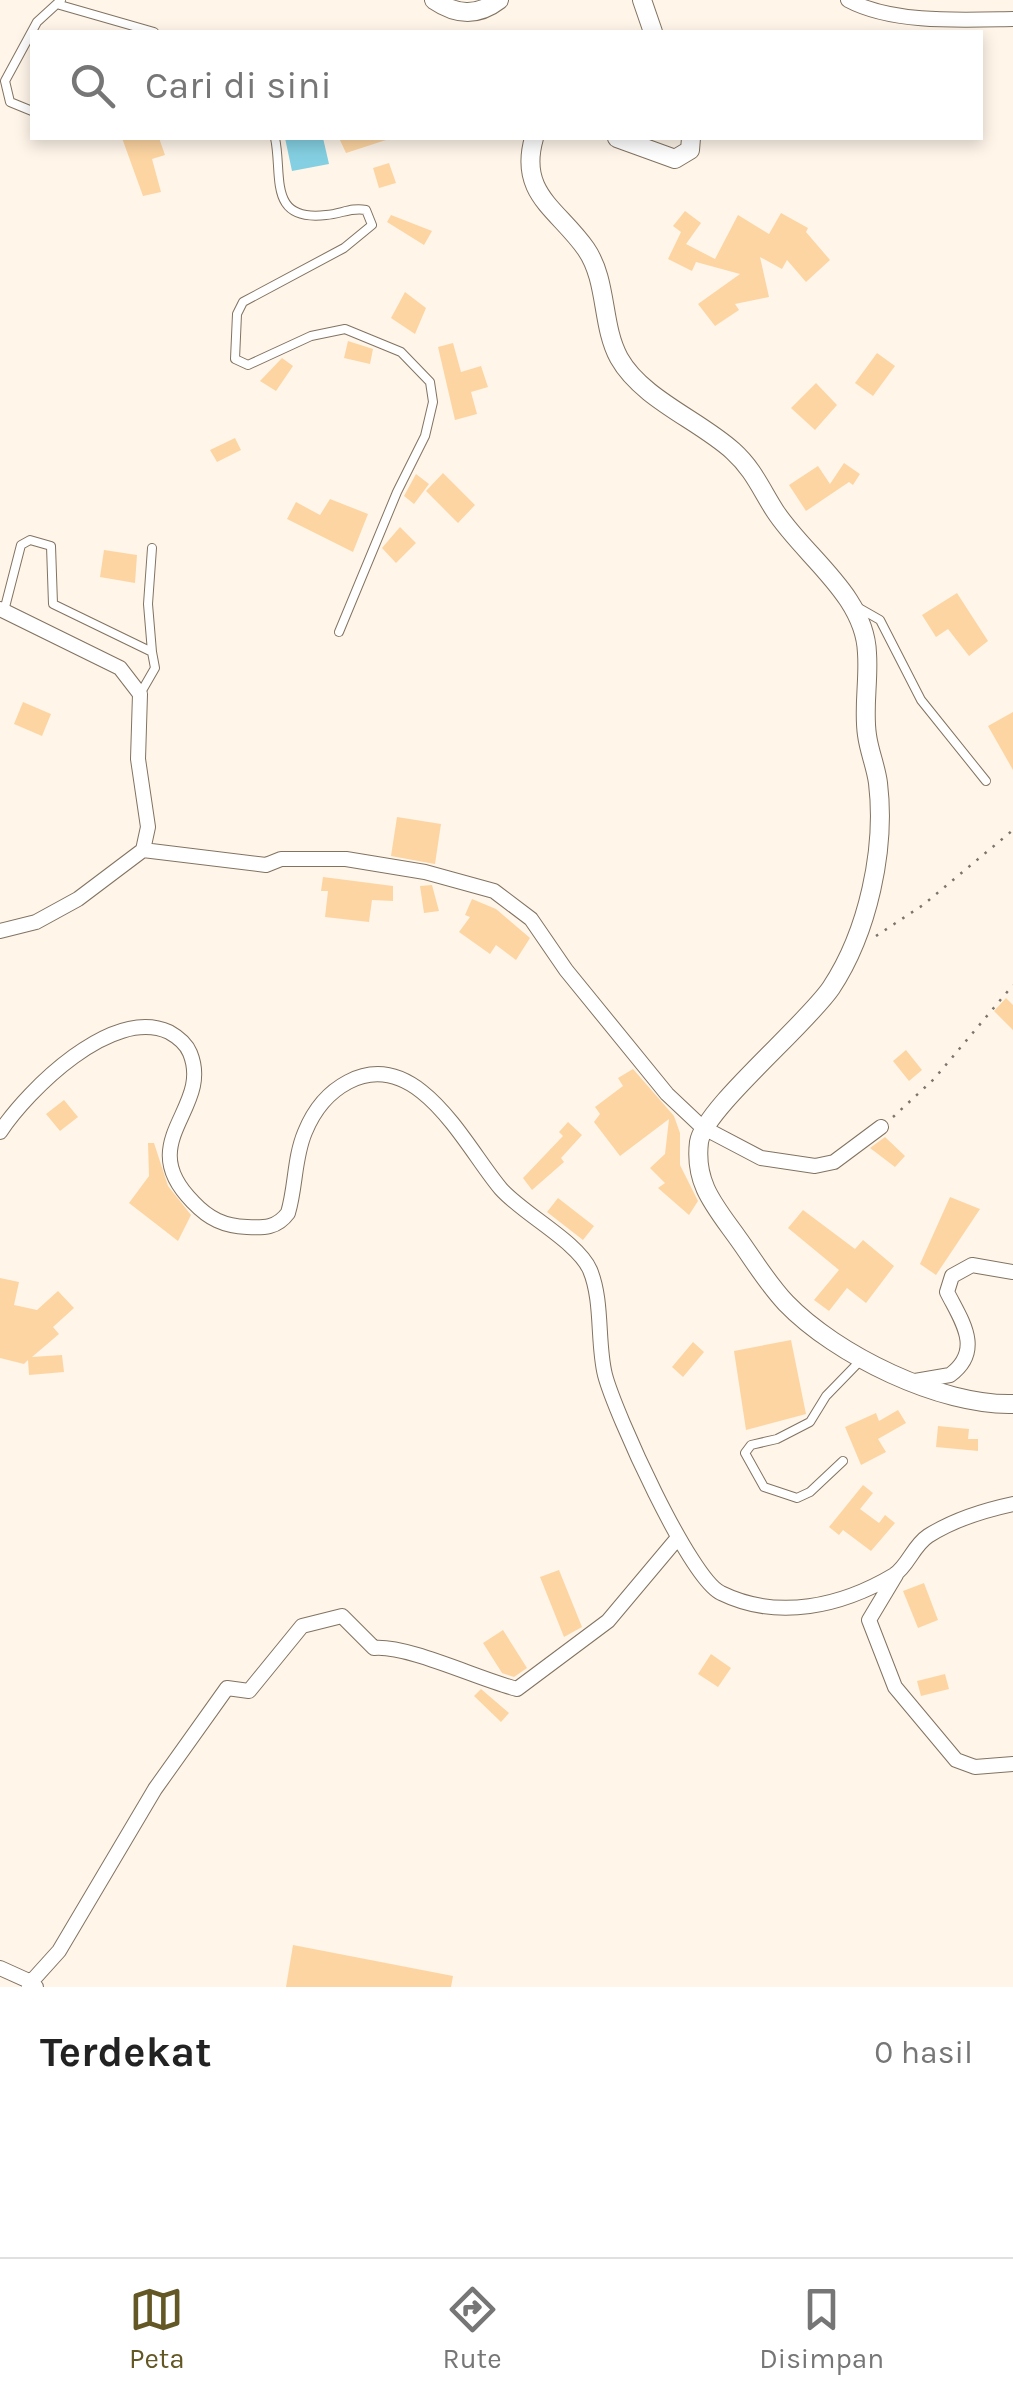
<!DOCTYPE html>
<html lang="id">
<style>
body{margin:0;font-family:Karla,sans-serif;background:#f2f2f2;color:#222}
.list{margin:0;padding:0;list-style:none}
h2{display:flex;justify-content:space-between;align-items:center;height:130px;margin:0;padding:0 40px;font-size:42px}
h2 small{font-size:32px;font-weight:400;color:#767676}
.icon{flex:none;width:55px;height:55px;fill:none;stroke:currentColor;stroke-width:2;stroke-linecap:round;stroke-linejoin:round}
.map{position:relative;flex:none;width:1013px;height:1987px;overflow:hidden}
.search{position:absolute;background:#fff;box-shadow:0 5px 15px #0003;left:30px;right:30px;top:30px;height:110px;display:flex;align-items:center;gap:25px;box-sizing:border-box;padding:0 35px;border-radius:0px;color:#767676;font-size:38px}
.sheet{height:270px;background:#fff}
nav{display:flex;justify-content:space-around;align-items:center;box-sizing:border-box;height:140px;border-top:2px solid #e0e0e0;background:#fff;font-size:28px;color:#767676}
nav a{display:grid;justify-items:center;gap:5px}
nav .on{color:#635825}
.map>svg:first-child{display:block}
.water{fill:#84d0e2}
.building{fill:#fdd5a2}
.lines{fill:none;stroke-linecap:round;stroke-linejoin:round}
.service-casing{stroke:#827361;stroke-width:10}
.minor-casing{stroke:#827361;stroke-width:16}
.tertiary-casing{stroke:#827361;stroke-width:20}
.path{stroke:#7c756c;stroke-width:2.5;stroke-dasharray:2.5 8;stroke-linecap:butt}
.service{stroke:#fff;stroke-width:8}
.minor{stroke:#fff;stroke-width:14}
.tertiary{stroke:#fff;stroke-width:18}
</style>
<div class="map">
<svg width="1013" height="1987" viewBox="0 0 1013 1987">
<rect width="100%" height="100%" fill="#fff5e9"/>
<path class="water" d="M285,138H323L329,164L292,171Z"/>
<path class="building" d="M122,138H159L165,155L152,159L161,192L143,196Z
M339,138H385L386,140L346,153Z
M389,163L396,183L379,188L373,168Z
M685,211L701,223L686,244L715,259L738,215L769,234L781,213L808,228L806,232L830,260L806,282L787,260L782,269L760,257L769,297L735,304L739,310L715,326L698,304L740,274L696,262L692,271L668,259L681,232L673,226Z
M391,215L432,231L424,245L387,222Z
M405,292L426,308L415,334L391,318Z
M348,341L373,349L370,364L344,358Z
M453,343L461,372L481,366L488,387L471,392L477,414L455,420L438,347Z
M877,353L895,366L873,396L855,383Z
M282,358L293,366L276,391L260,381Z
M816,383L837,405L815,430L791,408Z
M235,438L241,450L217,462L210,450Z
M844,463L860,474L853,485L849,482L806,511L789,485L818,466L830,484Z
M443,473L475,505L458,523L426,491Z
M416,474L429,484L414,504L404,496Z
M330,499L368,514L353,552L287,519L296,502L320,515Z
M400,527L416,543L396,563L382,548Z
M104,550L137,555L135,583L100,577Z
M957,593L988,641L969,656L948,629L936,637L922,615Z
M23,702L51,714L42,736L14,724Z
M1013,712V770L988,726Z
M397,817L441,824L435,864L391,856Z
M323,877L393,886V901L372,900L369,922L325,917L328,891H321Z
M432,885L439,911L424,913L420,886Z
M472,899L496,909L530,938L516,960L496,945L490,954L459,932L470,917L465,915Z
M1006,998L1013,1005V1030L994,1011Z
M906,1050L922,1070L909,1081L893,1061Z
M633,1069L674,1116L680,1133V1165L698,1201L689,1215L658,1188L665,1183L650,1168L665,1154L669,1119L620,1156L594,1122L600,1114L595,1107L623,1086L618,1078Z
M64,1100L78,1117L60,1131L46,1114Z
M568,1122L582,1135L561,1158L564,1162L532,1190L523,1178L563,1136L559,1132Z
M885,1137L905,1156L895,1167L870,1148Z
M148,1143H154L168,1186L191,1215L178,1241L129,1203L149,1176Z
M950,1197L980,1209L936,1275L920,1264Z
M558,1198L594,1226L583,1240L547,1212Z
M803,1210L855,1249L863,1240L894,1266L866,1303L847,1288L829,1311L814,1300L839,1270L788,1228Z
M0,1278L19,1282L14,1305L37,1310L58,1291L74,1308L53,1327L59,1334L32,1357L62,1355L64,1372L29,1375L28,1360L24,1364L0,1358Z
M791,1340L806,1414L746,1430L734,1351Z
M693,1342L704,1352L683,1377L672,1367Z
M898,1410L906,1423L878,1439L886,1452L861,1465L845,1427L876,1413L879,1421Z
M938,1426L969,1429L968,1439H978V1451L936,1447Z
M863,1485L873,1493L860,1509L879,1523L885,1515L895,1523L871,1551L843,1530L839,1535L829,1527Z
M559,1570L582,1627L564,1637L540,1577Z
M924,1583L938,1620L918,1628L903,1591Z
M503,1630L527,1668L514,1677L502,1673L483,1643Z
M711,1654L731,1668L718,1687L698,1674Z
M945,1674L949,1689L921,1696L917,1681Z
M481,1689L509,1713L501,1722L474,1696Z
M293,1945L453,1976L451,1987H286Z"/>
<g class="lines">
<defs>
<path id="service" d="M60,5L154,32
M32,111L10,102L5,81L37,22L61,0
M275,138C283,175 267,222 326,215C341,214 351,207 366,210L372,225L344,248L243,302L237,314L235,359L248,365L311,336L345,329L401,352L430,382L433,402L425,436L397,492L339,632
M152,548L148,604L152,652
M859,608L880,620L921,700L986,781
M4,611L21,545L30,540L51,546L53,604L152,652L155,668L140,694
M843,1461L810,1492L797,1498L764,1487L745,1453L751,1445L777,1439L810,1422L826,1396L860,1361"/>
<path id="minor" d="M848,0C893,24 963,20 1013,19
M0,609L120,668L140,694L138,759L148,827L143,850L78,899L36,922L0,931
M143,850L266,865L281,859H346L425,872L494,891L531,919L566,970L667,1094L702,1127L761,1158L815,1166L834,1162L881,1127
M0,1132C28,1090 112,1006 169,1032C178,1037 186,1043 190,1053C213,1109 132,1141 193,1202C209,1219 224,1226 247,1227C264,1228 277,1228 288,1213C296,1186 294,1158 305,1132C314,1110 327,1093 348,1082C418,1045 466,1148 501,1189C523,1214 578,1242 590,1270C603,1301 597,1343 605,1375C615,1413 690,1579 721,1593C778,1621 842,1606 894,1575C908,1566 913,1546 928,1536C953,1520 985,1510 1013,1504
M915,1381L950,1375C984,1350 961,1320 947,1292L952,1276L972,1265L1013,1272
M896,1575L869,1620L895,1687L956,1760L975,1767L1013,1764
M0,1968L31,1982L29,1987
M36,1987L31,1982L59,1951L155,1789L227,1688L249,1691L302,1626L342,1616L374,1648C408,1645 478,1679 517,1689L608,1621L676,1540"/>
<path id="tertiary" d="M434,0C456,15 477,17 499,0
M642,0L653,32
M534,138C518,194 558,209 586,249C608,281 601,325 619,358C642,399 699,420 733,451C753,469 761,489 775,511C804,556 865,595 867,653C869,681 863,708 867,735C869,751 876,767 878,783C886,849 868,932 831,988C805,1026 704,1109 699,1142C694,1183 714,1205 737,1237C753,1259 767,1283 786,1303C836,1355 941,1406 1013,1404
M617,138L675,159L690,150L691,138"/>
</defs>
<use href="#service" class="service-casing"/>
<use href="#minor" class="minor-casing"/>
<use href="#tertiary" class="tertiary-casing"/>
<path class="path" d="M876,936L923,905L1013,830
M893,1117L934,1079L1013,985"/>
<use href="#service" class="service"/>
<use href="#minor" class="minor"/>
<use href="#tertiary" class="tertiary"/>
</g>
</svg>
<div class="search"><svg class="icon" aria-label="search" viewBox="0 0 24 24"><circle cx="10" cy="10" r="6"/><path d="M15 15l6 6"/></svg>Cari di sini</div>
</div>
<section class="sheet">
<h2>Terdekat<small>0 hasil</small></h2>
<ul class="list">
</ul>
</section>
<nav>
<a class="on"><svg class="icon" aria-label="map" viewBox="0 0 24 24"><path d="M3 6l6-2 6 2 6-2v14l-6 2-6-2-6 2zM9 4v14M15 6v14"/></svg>Peta</a>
<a><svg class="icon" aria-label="directions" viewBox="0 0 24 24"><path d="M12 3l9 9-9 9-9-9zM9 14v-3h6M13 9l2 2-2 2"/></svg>Rute</a>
<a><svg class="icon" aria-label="saved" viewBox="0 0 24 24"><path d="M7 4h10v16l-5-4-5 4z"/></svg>Disimpan</a>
</nav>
